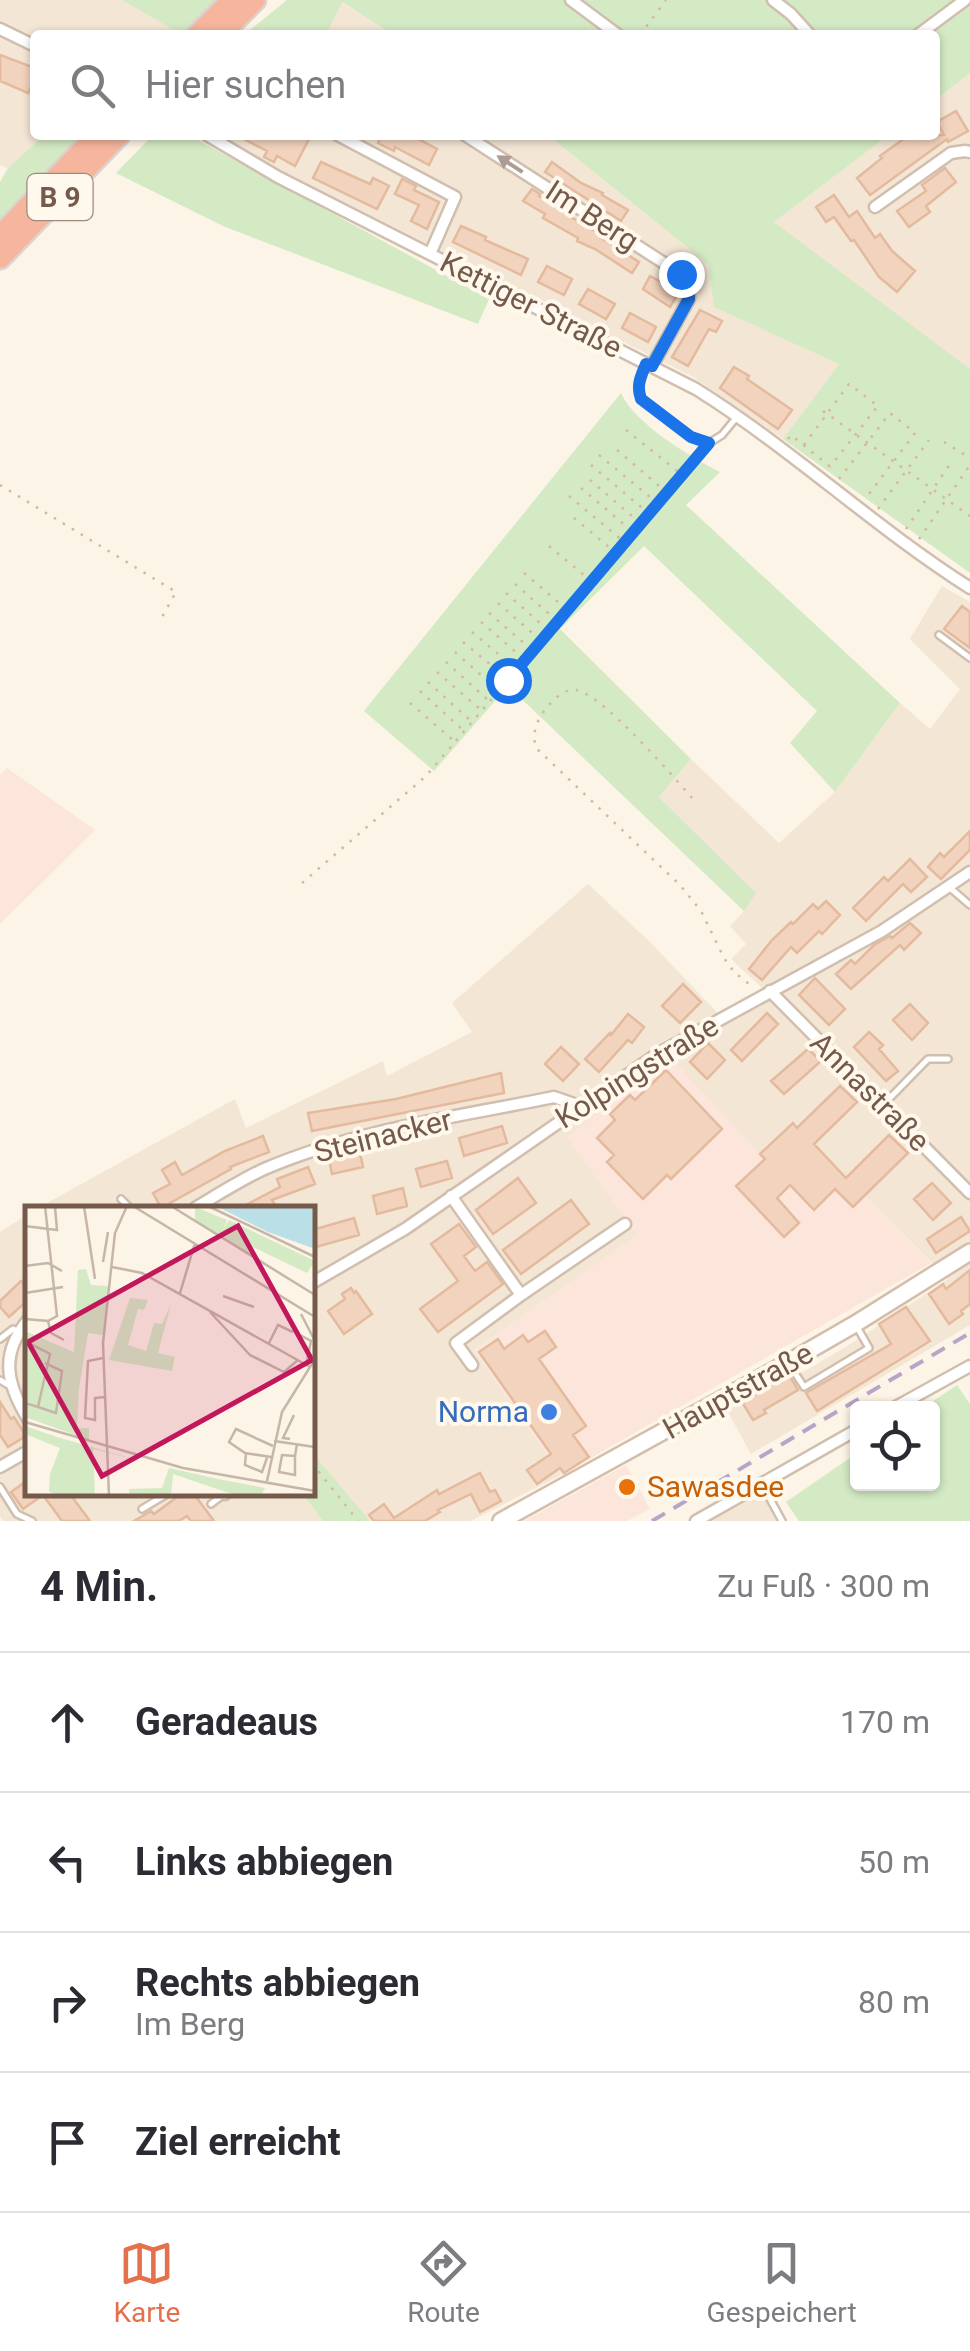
<!DOCTYPE html>
<html lang="de">
<meta charset="utf-8">
<style>
body{margin:0;font-family:Roboto,sans-serif;background:#f2f2f3;color:#2b2b33}
.controls{position:absolute;right:30px;bottom:30px;display:grid;overflow:hidden;border-radius:10px;box-shadow:0 2px 8px #0004}
.controls button{width:90px;height:90px;display:grid;place-items:center;padding:0;border:0;border-bottom:2px solid #e1e1e2;background:#fff;color:#2b2b33;font:50px sans-serif}
.stop{position:absolute;width:30px;height:30px;margin:-22px;border:8px solid #1a73e8;border-radius:50%;background:#fff}
.stop.end{background:#1a73e8;border-color:#fff;box-shadow:0 2px 10px #0008}
.list{margin:0;padding:0;list-style:none}
h2{display:flex;justify-content:space-between;align-items:center;height:130px;margin:0;padding:0 40px;font-size:42px}
h2 small{font-size:32px;font-weight:400;color:#7c7c81}
.list li{display:grid;grid-template-columns:65px 1fr auto;gap:30px;align-items:center;box-sizing:border-box;height:140px;padding:0 40px;border-top:2px solid #e1e1e2}
.list b{display:block;font-size:38px;white-space:nowrap}
.list p{margin:0;font-size:32px;white-space:nowrap;color:#7c7c81}
.list em{font-size:32px;font-style:normal;color:#7c7c81}
.icon{flex:none;width:55px;height:55px;fill:none;stroke:currentColor;stroke-width:2;stroke-linecap:round;stroke-linejoin:round}
.map{position:relative;flex:none;width:970px;height:1521px;overflow:hidden}
.search{position:absolute;background:#fff;box-shadow:0 2px 8px #0004;left:30px;right:30px;top:30px;height:110px;display:flex;align-items:center;gap:25px;box-sizing:border-box;padding:0 35px;border-radius:10px;color:#7c7c81;font-size:38px}
.sheet{height:690px;background:#fff}
nav{display:flex;justify-content:space-around;align-items:center;box-sizing:border-box;height:140px;border-top:2px solid #e1e1e2;background:#fff;font-size:28px;color:#7c7c81}
nav a{display:grid;justify-items:center;gap:5px}
nav .on{color:#e5704c}
.map>svg:first-child{display:block}
.residential{fill:#f4e6d4}
.commercial{fill:#fce5da}
.green{fill:#d3eac4}
.building{fill:#f2d3bd;stroke:#e4ba9e;stroke-width:2.5}
.lines{fill:none;stroke-linecap:round;stroke-linejoin:round}
.lane-casing{stroke:#d0beaf;stroke-width:10}
.street-casing{stroke:#d0beaf;stroke-width:15}
.secondary-casing{stroke:#d3beac;stroke-width:20}
.highway-casing{stroke:#dbd4d0;stroke-width:25}
.path{stroke:#d7b6a0;stroke-width:2.5;stroke-dasharray:2.5 8;stroke-linecap:butt}
.lane{stroke:#fff;stroke-width:5}
.street{stroke:#fff;stroke-width:10}
.secondary{stroke:#fff;stroke-width:15}
.highway{stroke:#f6b69d;stroke-width:20}
.rail{stroke:#b7a4c6;stroke-width:4;stroke-dasharray:15 10;stroke-linecap:butt}
.oneway{fill:#ac9c93}
.route{stroke:#1a73e8;stroke-width:12}
.shop-dot{fill:#3f7fe0;stroke:#fff8ec;stroke-width:4}
.food-dot{fill:#e8710a;stroke:#fff8ec;stroke-width:4}
.labels{text-anchor:middle;stroke-width:8;stroke-linejoin:round;paint-order:stroke}
.shield{fill:#fff8ec;stroke:#9e897b;stroke-width:2.5}
.shield-label{font-size:28px;font-weight:bold;fill:#755a4b}
.street-label{font-size:30px;fill:#755a4b;stroke:#fff8ec}
.shop-label{font-size:30px;fill:#366cbe;stroke:#fff8ec;text-anchor:end}
.food-label{font-size:30px;fill:#c56008;stroke:#fff8ec;text-anchor:start}
.inset-road{fill:none;stroke:#c6b6a8;stroke-width:2.5}
.view{fill:#c2185b;fill-opacity:0.15;stroke:#c2185b;stroke-width:5}
.inset-edge{fill:none;stroke:#755a4b;stroke-width:5}
</style>
<div class="map">
<svg width="970" height="1521" viewBox="0 0 970 1521">
<rect width="100%" height="100%" fill="#fcf4e6"/>
<path class="residential" d="M0,0H122L184,34L35,35V135H44L8,168L0,165Z
M341,2L393,35H326Z
M970,73V380L774,222L889,135H935V100Z
M220,135H548L708,264L715,307L839,364L783,439L693,377L284,172Z
M942,586L970,602V1325L751,1454L727,1410L790,1374L802,1373L855,1341L948,1279L792,1123L760,1154L638,1235L474,1350L561,1475L471,1521H3L0,1516V1232L27,1215L28,1494H312V1208H38L235,1099L246,1128L383,1061L387,1076L472,1032L452,1003L588,884L652,944L728,1024L767,1002L761,987L731,959L746,944L730,926L744,911L755,892L659,797L691,759L779,843L836,791L900,703L930,729L960,689L910,639Z
M760,1491L776,1521H705L714,1515Z"/>
<path class="commercial" d="M7,768L95,830L0,924V775Z
M670,1057L760,1154L793,1123L931,1263L561,1475L474,1350L637,1235L567,1137Z
M626,1465L650,1509L627,1521H524Z"/>
<path class="green" d="M122,0H219L183,35Z
M287,0H970V73L935,100V35H393L342,2L326,35H244Z
M44,135H84L0,220V182L8,168Z
M153,135H189L489,299L478,324L223,226L116,173Z
M548,135H889L774,222L970,369V573L783,439L839,364L714,307L708,264Z
M621,393C634,423 690,457 720,472L686,505L900,703L835,792L790,743L817,711L644,546L560,629L691,759L659,797L756,893L744,911L508,686L434,771L364,711Z
M957,1385L970,1404V1521H799L786,1502L857,1453L858,1484H932V1408H923Z
M313,1454L370,1521H323L303,1494H312Z"/>
<path class="building" d="M0,55L35,68V78L28,93L0,81Z
M956,111L968,131L948,142L947,139L870,195L857,178L882,158L880,156L909,135H944L937,122Z
M236,135H302L309,139L295,166L277,156L274,162L264,157L267,151Z
M382,135H411L437,149L429,165L395,147L394,151L378,143Z
M321,162L370,184L373,178L389,186L377,209L313,178Z
M552,162L581,183L603,193L602,195L628,210L621,221L545,172Z
M945,168L956,182L926,206L930,212L909,227L897,211L926,191L922,185Z
M402,179L416,186L414,190L439,202L427,229L411,221L419,205L395,194Z
M532,189L540,194L539,196L572,215L571,217L603,236L601,238L639,262L632,273L595,249L577,241L578,238L543,218L545,214L523,201Z
M834,195L849,217L857,211L875,238L880,234L892,251L915,271L897,292L879,277L854,240L851,241L834,217L826,222L816,207Z
M461,226L486,237L485,240L528,259L521,275L453,242Z
M547,266L572,279L564,295L538,282Z
M650,276L679,292L670,307L643,289Z
M588,289L615,304L606,319L579,304Z
M700,310L722,321L716,332L709,329L688,366L672,357Z
M630,313L656,327L648,342L622,328Z
M734,367L749,376L747,379L792,410L778,429L720,388Z
M962,606L970,612V648L944,629Z
M970,831V850L941,879L928,867L940,853L944,857Z
M910,859L927,877L911,892L903,884L866,921L853,908L884,877L888,881Z
M826,901L840,915L822,934L819,931L797,953L791,947L762,980L749,969L772,940L791,922L793,924L813,904L818,909Z
M910,923L921,933L904,950L900,945L851,989L836,974L851,960L855,964L874,945L890,936L892,938Z
M815,978L845,1009L829,1025L799,995Z
M683,984L701,1002L680,1023L662,1006Z
M910,1004L928,1023L912,1040L893,1020Z
M767,1013L778,1024L742,1061L731,1050Z
M628,1014L644,1027L632,1043L628,1040L599,1072L585,1059L610,1033L611,1035Z
M869,1032L883,1045L879,1049L898,1071L886,1081L854,1047Z
M708,1043L725,1060L707,1079L690,1062Z
M561,1047L579,1064L563,1081L545,1064Z
M808,1049L821,1061L784,1094L771,1081Z
M666,1070L722,1129L671,1179L667,1175L643,1199L607,1162L614,1155L597,1138L615,1120L610,1114L630,1095L635,1100Z
M501,1073L504,1093L312,1131L308,1113L396,1099Z
M840,1086L857,1102L814,1144L846,1178L889,1135L908,1153L853,1207L835,1189L814,1210L790,1185L777,1198L799,1223L784,1237L736,1186L765,1159L760,1154L793,1123L797,1128Z
M502,1126L507,1143L464,1156L459,1138Z
M263,1136L269,1152L230,1167L231,1169L161,1208L153,1193L170,1184L162,1170L175,1162L182,1175L225,1151Z
M359,1148L363,1167L332,1174L328,1155Z
M447,1161L452,1178L421,1187L416,1169Z
M308,1167L315,1184L272,1200L277,1208H240L280,1187L277,1179Z
M518,1178L536,1203L493,1234L476,1210Z
M932,1183L951,1203L933,1220L914,1199Z
M403,1188L407,1206L377,1214L373,1196Z
M571,1200L589,1224L521,1274L503,1250Z
M961,1217L970,1231L936,1253L927,1239Z
M354,1218L359,1235L312,1248V1230Z
M459,1224L476,1247L464,1256L475,1271L487,1262L503,1284L438,1332L420,1309L458,1281L431,1244Z
M970,1270V1304L961,1311L963,1314L949,1324L929,1294L943,1284L946,1289Z
M21,1281L28,1287V1300L9,1317L0,1307V1301Z
M351,1288L354,1293L356,1291L372,1314L344,1334L328,1311L345,1299L342,1294Z
M906,1307L930,1341L817,1411L806,1393L891,1344L879,1324Z
M545,1331L556,1347L539,1359L586,1426L573,1435L589,1457L564,1473L560,1468L537,1484L527,1470L551,1454L479,1352L498,1339L504,1349L523,1335L528,1342Z
M789,1375L798,1390L764,1410L766,1413L753,1420L742,1402Z
M0,1402L11,1419L14,1417L26,1436L8,1447L0,1435Z
M480,1473L490,1492L495,1490L501,1501L480,1512L471,1494L438,1510L440,1512L425,1521H374L369,1515L384,1504L394,1518L437,1490L439,1494Z
M28,1480V1494H70L90,1521H62L43,1495L23,1509L11,1492Z
M181,1494H194L214,1521H191L187,1516L179,1521H134L151,1511L154,1514Z"/>
<g class="lines">
<defs>
<path id="lane" d="M645,366L638,390L641,399L691,437L709,443L722,435L736,418
M939,635L970,658
M949,887L970,905
M884,1104L928,1059H948
M121,1199L130,1208
M0,1339L13,1329L17,1331
M791,1367L804,1387L869,1348L857,1327
M0,1380L10,1386
M763,1486L782,1521
M0,1487L17,1514L32,1521
M211,1504L224,1494
M142,1509L167,1494"/>
<path id="street" d="M571,0L618,35
M773,0L791,14L810,35
M0,29L35,46
M918,35L965,0
M207,135L278,177L696,389C792,449 874,527 970,588
M338,135L455,197L430,254
M465,135L681,274L688,284L689,299L652,366
M875,207L951,153L965,151L970,152
M770,991L970,1193
M451,1196L521,1295
M195,1208C217,1195 239,1181 262,1170C354,1130 457,1117 554,1097L580,1106
M312,1283L405,1229L659,1053L882,931L970,872
M28,1320C0,1354 6,1383 28,1419
M472,1365L456,1343L521,1295L625,1224
M894,1408L970,1366
M0,1467L28,1451
M224,1494H225
M696,1521L858,1429"/>
<path id="secondary" d="M501,1521L789,1362L855,1324L970,1252"/>
<path id="highway" d="M197,35L232,0
M220,35L255,0
M0,236L97,135
M0,258L119,135"/>
</defs>
<use href="#lane" class="lane-casing"/>
<use href="#street" class="street-casing"/>
<use href="#secondary" class="secondary-casing"/>
<use href="#highway" class="highway-casing"/>
<path class="path" d="M640,35L666,0
M823,411L970,516
M626,430L681,474
M788,439L791,435L833,469
M944,442L970,458
M804,445L849,384L878,406L830,467
M617,450L665,491
M599,455L656,502
M591,465L648,513
M839,479L890,413L915,433L866,498
M590,480L639,522
M0,485L176,592L162,617
M581,488L632,531
M569,496L623,541
M878,509L929,440
M574,518L615,552
M906,529L952,461
M919,539L970,465
M549,546L590,580
M524,573L565,608
M515,584L556,620
M506,593L549,631
M498,603L538,638
M489,613L532,650
M481,622L524,659
M472,632L516,669
M463,642L508,679
M455,652L498,690
M446,662L489,701
M437,672L481,710
M428,682L471,721
M420,691L463,730
M410,703L454,741
M692,798C673,776 601,693 576,690C565,689 556,697 549,705C538,717 531,732 536,748L680,885L701,911L724,958L734,972L754,988
M302,883L426,776L702,452
M312,1463L358,1521"/>
<use href="#lane" class="lane"/>
<use href="#street" class="street"/>
<use href="#secondary" class="secondary"/>
<use href="#highway" class="highway"/>
<path class="rail" d="M652,1521L970,1333"/>
</g>
<defs><path id="oneway-solid" d="M-6-.8H1V-3.2L6.5 0L1 3.2V.8H-6Z" transform="scale(2.5)"/></defs>
<use class="oneway" href="#oneway-solid" transform="translate(510 164) rotate(-147)"/>
<g class="lines">
<path class="route" d="M508,680L709,443L691,437L641,399C636,385 641,376 646,364L652,366L689,299L688,284L681,274"/>
</g>
<circle class="shop-dot" cx="549" cy="1412" r="10"/>
<circle class="food-dot" cx="627" cy="1487" r="10"/>
<g class="labels">
<rect class="shield" x="27.5" y="174" width="65" height="46" rx="8"/>
<g class="shield-label">
<text x="60" y="207">B 9</text>
</g>
<g class="street-label">
<text transform="translate(592 216) rotate(33)" y="10">Im Berg</text>
<text transform="translate(531 305) rotate(27)" y="10">Kettiger Straße</text>
<text transform="translate(637 1072) rotate(-32)" y="10">Kolpingstraße</text>
<text transform="translate(870 1092) rotate(45)" y="10">Annastraße</text>
<text transform="translate(383 1136) rotate(-14)" y="10">Steinacker</text>
<text transform="translate(738 1391) rotate(-29)" y="10">Hauptstraße</text>
</g>
<g class="shop-label">
<text x="529" y="1422">Norma</text>
</g>
<g class="food-label">
<text x="647" y="1497">Sawasdee</text>
</g>
</g>
<g transform="translate(25 1206)">
<rect width="290" height="290" fill="#fcf4e6"/>
<path d="M170,1L202,14L198,24L204,14L290,55L282,67L228,41L224,47L170,16ZM61,63L66,79L83,80L78,129L63,127L54,183L52,222H64V234L0,211V125L49,146L53,64ZM105,92L123,94L119,104L113,103L103,139L121,145L129,117L137,118L146,98L133,147L150,151L147,165L84,154ZM0,220L32,231L112,254L68,243L70,290H31L24,285L25,268L35,242L0,228ZM144,262L193,273L240,282L236,290H213L148,268L146,290H104V283L137,282Z" fill="#d3eac4"/>
<path d="M191,0H290V43L243,26Z" fill="#badfe6"/>
<path class="inset-road" d="M20,0L32,110L23,115M59,0L70,73M108,0L290,111M146,0L290,89M183,0L290,51M0,20L32,24L30,1M78,56L83,26M0,60L23,57L37,65M87,61L117,67L285,161M0,87L38,81M155,87L170,37M198,90L229,101M185,106L225,149L259,166L273,154M276,108L290,135M0,113L23,115L26,127L39,134M273,128L286,135L281,159M0,135L25,148L13,201L0,197M244,137L253,119L268,126M78,152L63,155L60,212L70,214V192L79,191M13,201L31,207L37,165L20,157M0,216L158,262L290,285M265,233L258,232L269,209M249,235L290,241M221,247L220,259L237,266L242,252M270,250V269L254,266L257,249L270,250L272,238M246,251L220,247L204,236L211,223L248,240M242,275L257,206L290,153M84,290L78,137L90,27L102,0"/>
<path class="view" d="M213,20L287,154L77,270L3,136Z"/>
<rect width="290" height="290" class="inset-edge"/>
</g>
</svg>
<div class="controls">
<button><svg class="icon" aria-label="locate" viewBox="0 0 24 24"><circle cx="12" cy="12" r="6"/><path d="M12 2v4M12 18v4M2 12h4M18 12h4"/></svg></button>
</div>
<div class="stop" style="left:508px;top:680px"></div>
<div class="stop end" style="left:681px;top:274px"></div>
<div class="search"><svg class="icon" aria-label="search" viewBox="0 0 24 24"><circle cx="10" cy="10" r="6"/><path d="M15 15l6 6"/></svg>Hier suchen</div>
</div>
<section class="sheet">
<h2>4 Min.<small>Zu Fuß · 300 m</small></h2>
<ul class="list">
<li><svg class="icon" aria-label="ahead" viewBox="0 0 24 24"><path d="M12 20V5M6 11l6-6 6 6"/></svg><div><b>Geradeaus</b></div><em>170 m</em></li>
<li><svg class="icon" aria-label="left" viewBox="0 0 24 24"><path d="M17 20v-9H6M10 6l-5 5 5 5"/></svg><div><b>Links abbiegen</b></div><em>50 m</em></li>
<li><svg class="icon" aria-label="right" viewBox="0 0 24 24"><path d="M7 20v-9h11M14 6l5 5-5 5"/></svg><div><b>Rechts abbiegen</b><p>Im Berg</p></div><em>80 m</em></li>
<li><svg class="icon" aria-label="arrive" viewBox="0 0 24 24"><path d="M6 21V4h12l-3 4 3 4H6"/></svg><div><b>Ziel erreicht</b></div></li>
</ul>
</section>
<nav>
<a class="on"><svg class="icon" aria-label="map" viewBox="0 0 24 24"><path d="M3 6l6-2 6 2 6-2v14l-6 2-6-2-6 2zM9 4v14M15 6v14"/></svg>Karte</a>
<a><svg class="icon" aria-label="directions" viewBox="0 0 24 24"><path d="M12 3l9 9-9 9-9-9zM9 14v-3h6M13 9l2 2-2 2"/></svg>Route</a>
<a><svg class="icon" aria-label="saved" viewBox="0 0 24 24"><path d="M7 4h10v16l-5-4-5 4z"/></svg>Gespeichert</a>
</nav>
